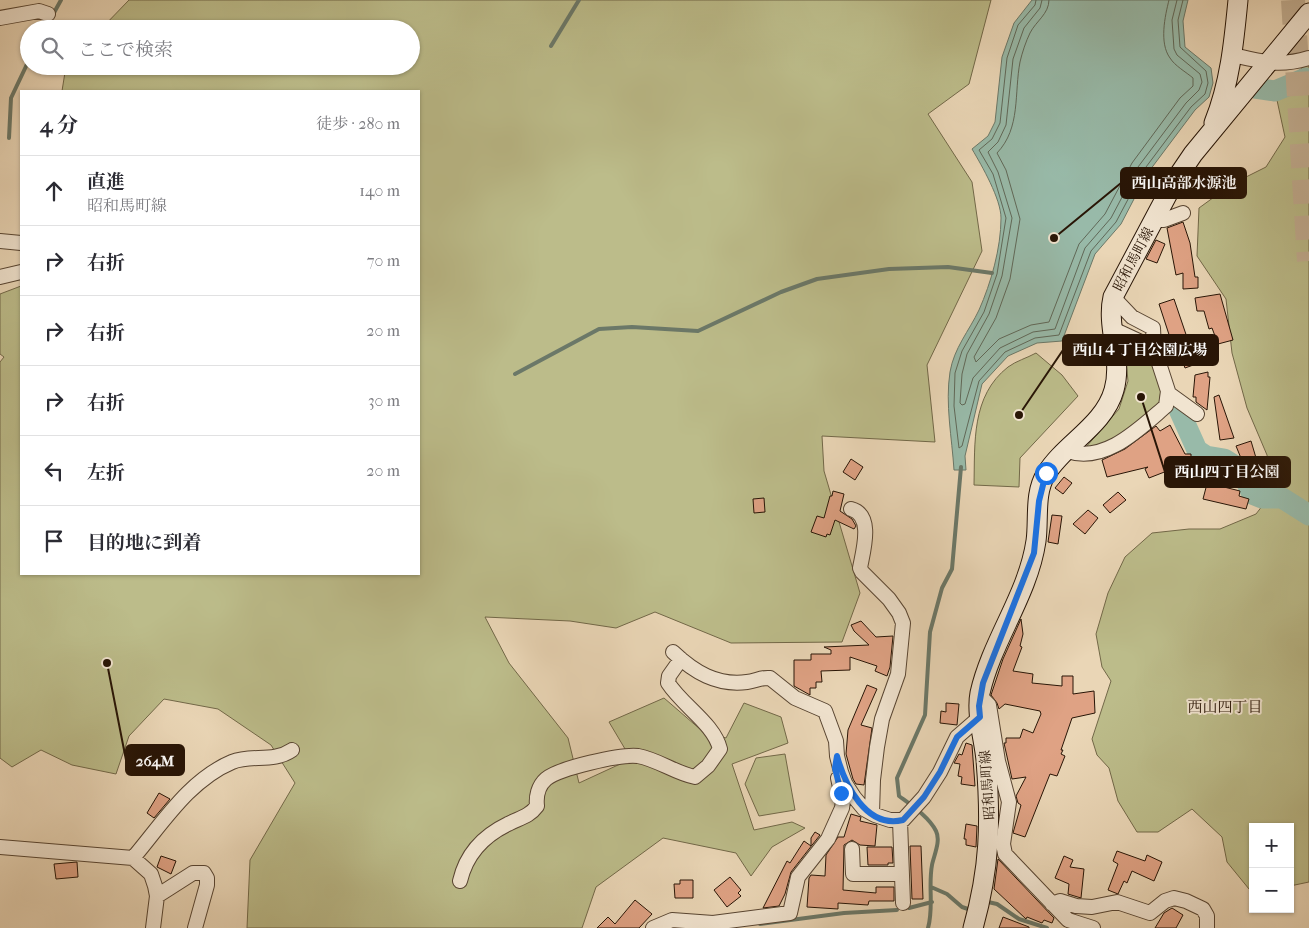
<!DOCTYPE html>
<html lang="ja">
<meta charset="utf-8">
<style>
body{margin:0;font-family:"IM FELL French Canon","Noto Serif JP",serif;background:#f7f7f7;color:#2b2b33}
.controls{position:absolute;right:15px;bottom:15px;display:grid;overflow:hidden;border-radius:0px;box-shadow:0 1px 4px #0004}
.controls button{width:45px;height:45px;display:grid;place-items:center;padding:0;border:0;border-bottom:1px solid #e1e1e2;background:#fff;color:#2b2b33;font:25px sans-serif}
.stop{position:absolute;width:15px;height:15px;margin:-11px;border:4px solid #1a73e8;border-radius:50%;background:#fff}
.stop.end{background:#1a73e8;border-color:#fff;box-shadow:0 1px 5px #0008}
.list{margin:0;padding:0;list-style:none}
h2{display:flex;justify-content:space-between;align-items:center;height:65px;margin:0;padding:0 20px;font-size:21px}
h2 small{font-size:16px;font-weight:400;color:#7c7c81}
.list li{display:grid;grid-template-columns:32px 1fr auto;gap:15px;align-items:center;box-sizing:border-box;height:70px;padding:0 20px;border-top:1px solid #e1e1e2}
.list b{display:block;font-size:19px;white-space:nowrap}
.list p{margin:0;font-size:16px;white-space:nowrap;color:#7c7c81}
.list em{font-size:16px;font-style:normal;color:#7c7c81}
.icon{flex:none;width:28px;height:28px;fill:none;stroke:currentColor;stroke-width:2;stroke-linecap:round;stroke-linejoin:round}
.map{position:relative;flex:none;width:1309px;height:928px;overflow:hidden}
.search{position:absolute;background:#fff;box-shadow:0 1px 4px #0004;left:20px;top:20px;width:400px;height:55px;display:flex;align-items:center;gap:12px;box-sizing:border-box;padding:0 18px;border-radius:28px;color:#7c7c81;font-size:19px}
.panel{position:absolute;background:#fff;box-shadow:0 1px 4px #0004;left:20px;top:90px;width:400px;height:485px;border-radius:0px}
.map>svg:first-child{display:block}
.green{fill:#bcbc8a;stroke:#726848}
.water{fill:#98baa9;stroke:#6b7868}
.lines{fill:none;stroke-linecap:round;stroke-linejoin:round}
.shore{stroke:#606858;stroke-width:1}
.stream{stroke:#6b7868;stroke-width:4}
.river{stroke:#98baa9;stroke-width:21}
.building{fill:#dfa284;stroke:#281506}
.motorway-tunnel{stroke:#c3af93;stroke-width:24;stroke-dasharray:24 12;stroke-linecap:butt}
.minor-casing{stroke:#584532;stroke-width:16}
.secondary-casing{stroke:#281506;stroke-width:21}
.minor{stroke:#f1e4d0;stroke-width:14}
.secondary{stroke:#f1e4d0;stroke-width:19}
.route{stroke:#1a73e8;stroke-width:6}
.labels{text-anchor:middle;stroke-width:4;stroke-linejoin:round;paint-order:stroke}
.street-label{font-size:14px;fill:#281506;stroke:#f1e4d0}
.neighbourhood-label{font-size:15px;fill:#281506;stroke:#f1e4d0}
.leader{fill:none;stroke:#281506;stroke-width:2}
.callout-dot{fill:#281506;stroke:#f1e4d0;stroke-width:2}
.callout{fill:#281506;stroke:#281506;stroke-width:2}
.callout-label{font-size:15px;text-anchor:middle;font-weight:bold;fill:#fff}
</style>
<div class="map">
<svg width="1309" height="928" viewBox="0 0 1309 928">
<rect width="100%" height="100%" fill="#ead6b6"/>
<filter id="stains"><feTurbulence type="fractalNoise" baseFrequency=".004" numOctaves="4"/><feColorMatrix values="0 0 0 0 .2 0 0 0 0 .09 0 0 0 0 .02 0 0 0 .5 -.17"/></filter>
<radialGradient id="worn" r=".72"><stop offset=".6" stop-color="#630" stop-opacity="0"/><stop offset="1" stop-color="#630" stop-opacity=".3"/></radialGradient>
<path class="green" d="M129,0H991L969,84L928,114L972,182L982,251L927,365L935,442L822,436L824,471L860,593L842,642L731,643L655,612L616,628L570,621L485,617L509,663L568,738L579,783L631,759L609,722L664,698L701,730L726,738L744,703L781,717L788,743L732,764L754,830L792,822L805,828L772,847L751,876L736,853L663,838L596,887L582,928H247L250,860L295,783L271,745L218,709L164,699L129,736L116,774L72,765L41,750L12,767L0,758V362L4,357L0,354V294L21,286V574H419V91H62L66,66H411V29H101Z
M1309,62V882L1290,886V827H1253V888L1249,889L1227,862L1222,837L1192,809L1158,832H1137L1118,801L1109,768L1097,755L1092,739L1111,681L1102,667L1096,634L1108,593L1125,557L1152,533L1189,529H1220L1256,514L1273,492L1267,455L1247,408L1232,353L1226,299L1197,256L1199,208L1232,184L1266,167L1285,137L1275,91Z
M1124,341L1149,352L1161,390L1159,405L1107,444L1086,447L1119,409L1128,381Z
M1036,353L1062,375L1078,396L1020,458L1019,487L974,485C975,443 971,396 1008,367C1016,361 1027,358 1036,353Z
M785,754L795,810L759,816L745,784L756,758Z"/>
<path class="water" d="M1032,0H1188L1183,21L1185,47L1211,68L1213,83L1209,97L1195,110L1147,174L1121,224L1095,254L1062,341L1037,343L1008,356L982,384L965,456L966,470H954C952,438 945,404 950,372C954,348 969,331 979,310C991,283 1001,248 1001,218C1001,199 982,166 972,149L988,136L995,122L1002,57L1014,23Z"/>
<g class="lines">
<path class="shore" d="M1036,0L1035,5L1018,25L1007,58L1000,123L992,139L979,150L993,174L1006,218L997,274L984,312L962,351L955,373L954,406L959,448L962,446L979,381L1005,352L1035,338L1059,335L1091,251L1116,222L1143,171L1191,107L1205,94L1208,83L1206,71L1180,47L1178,20L1183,0
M1042,0L1040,8L1024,28L1013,59L1006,125L998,142L988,152L998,172L1012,218L1002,276L989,314L967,354L962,374L960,403L962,405L965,404L973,378L1000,348L1033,332L1055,329L1085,248L1111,218L1138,167L1186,103L1199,90L1202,82L1200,74L1177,55L1174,49L1172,20L1177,0
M1049,0C1049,14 1036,21 1030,33C1026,41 1022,53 1020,62C1014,93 1021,128 997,153L1006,170L1020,219L1010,279L996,318L974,357L976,362L999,339L1031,325L1049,322L1079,244L1105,214L1132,163L1180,98L1193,86V78C1186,72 1175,66 1170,58C1159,43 1165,16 1169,0"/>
<path class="stream" d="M45,29L61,0
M551,46L579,0
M9,138L11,98L29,60
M515,374L599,329L632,327L698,331L781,292L817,279L889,269L948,267L992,273
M931,887L947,894L962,907L971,910
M988,902L997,904L1019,919L1047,928
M909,908L932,902
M760,924L844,913L897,910
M672,928L682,927
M928,928C934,907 928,886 932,865C934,855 941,841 936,831C929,817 911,805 899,796L897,778L925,715L930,632L942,588L952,569L961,467"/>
<path class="river" d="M1255,88L1275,91L1306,78
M1176,403L1197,450L1206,456L1224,459L1232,464L1242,473L1252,494L1262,498H1282L1309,515"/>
</g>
<path class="building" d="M1183,222L1190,243L1195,277H1198V288L1183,289V273L1176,275L1167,228Z
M1156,240L1165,244L1157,263L1146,259Z
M1220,294L1233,340L1218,344L1212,328L1209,329L1204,311H1197L1195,298Z
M1174,299L1196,364L1185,368L1181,357L1177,359L1159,304Z
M1208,372V377H1210L1207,410L1196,402V397H1193L1195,375Z
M1219,395L1234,438L1220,440L1214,397Z
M1170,425L1185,454H1191V458H1194L1193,470L1219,468V470H1223L1224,487L1240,491L1239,496L1249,499L1246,509L1203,499L1208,480L1167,482V471L1149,478L1145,469L1148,467L1107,477L1102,460L1125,449L1156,426L1160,431Z
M1251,441L1259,468L1250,471L1247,461L1243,463L1236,446Z
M851,459L863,467L855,480L843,472Z
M1064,477L1072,483L1063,494L1055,488Z
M833,491L844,494L840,511L852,519L856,526L854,529L835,520L830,535L827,534L826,537L811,532L817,516L824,518L830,496H832Z
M1118,492L1126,500L1110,513L1103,505Z
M764,498L765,512L754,513L753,499Z
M1088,510L1098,518L1085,534L1073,524Z
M1052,515L1062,516L1058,544L1048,542Z
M1021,619L1023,634L1020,646L1022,647L1013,671L1033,674L1032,683L1062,686V676H1073V694L1094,691L1095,713L1072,718L1061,750H1063L1061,754L1065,756L1057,776L1050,774L1025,837L1013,833L1021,805L1018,803L1016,796L1026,777L1012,779L1004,743H1006V738H1020L1023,729L1033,733L1041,714L1040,711L1005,704L999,709L997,703L991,695L1003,659Z
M861,621L876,637L893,636L890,667L887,676L875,671L877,666L850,657V670L821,671L822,682H816V688H810V695L794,686V660H811V654H831V650L824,647L869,645L854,631L851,625Z
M867,685L877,689L861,725L872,728L864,785L856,784L853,779L846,754L848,730Z
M946,703L959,704L957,725L940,723L941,711L946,712Z
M966,743L972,745L975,786L961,784L962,777L958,776L960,764L954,763L959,754L962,755Z
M159,793L170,799L154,818L147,813Z
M851,814L861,817L860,821L877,825L875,846L860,845L852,840L844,845L843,890L876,893V887H894V901H869L868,905L838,903V909L807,907L809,878L811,875L825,876L826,855L838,837H844Z
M966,824L977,826L976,847L966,845V839H964Z
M815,832L820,835L791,872L785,894L779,906L763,908L787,861L790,863L804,841L811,846V838Z
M910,846H921L923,899H912Z
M867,847H892L893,863H888V865H868Z
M1117,851L1145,861L1147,855L1162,862L1154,881L1132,871L1127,883L1124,881L1118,894L1108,890L1118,864L1113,861Z
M161,856L176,861L171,874L157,867Z
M1064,856L1073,860L1070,867L1084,869L1081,898L1068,894L1069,884L1055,878Z
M998,859L1054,918L1052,923L1044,920L1042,923L1027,917L1026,919L994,889Z
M77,862L78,877L56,879L54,864Z
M730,877L741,890L738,893L741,896L727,907L714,890Z
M680,880H693V898H675L674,884H680Z
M635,900L652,914L639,928H597L608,917L615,924Z
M1172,908L1183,915L1176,928H1155L1164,913Z
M1003,917L1029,927V928H999Z"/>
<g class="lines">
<path class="motorway-tunnel" d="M1293,0L1309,261"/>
<defs>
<path id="minor" d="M0,18L39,11L48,14
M1233,55C1262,62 1280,67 1309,58
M1154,220H1164L1183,213
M0,241L21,243
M0,277L21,272
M1113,297L1132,317L1153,328L1154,348
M1168,393L1197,414
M1067,451C1105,464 1139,429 1166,406L1168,391L1154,348L1113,329
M851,509C874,515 863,551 860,568L862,572L889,599L899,613L903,623L898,674L882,719L877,747L873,780L872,813
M673,652C694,672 717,686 747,682C756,681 761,677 770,678L795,698L825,711L836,741L837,756L841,772L845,783L854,797L864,809L875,815L890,820H903L924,797L940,772L957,737L980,717
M980,696L989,705L998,761L1009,802L1003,844L1005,854L1068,920L1093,928
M900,821L903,903
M0,847L133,858L151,874L155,886L157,896L153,928
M852,849L853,874H902
M133,858C162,824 189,780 232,762C252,754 273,763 292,750
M460,881C466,855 483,836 508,824C519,818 529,817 537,806C536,797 538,786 546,779C559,768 621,754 638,756C659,760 675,773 695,777L708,766L720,749C714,724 683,706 668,683L669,676L681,659
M157,896L193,873H204L207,878V885L195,928
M1052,904L1060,901L1076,906L1092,907L1117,902L1150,913L1165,901L1174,898L1186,901L1203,909L1207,916V928
M653,928L672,920L713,923L790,913L798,877L828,839L842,808L843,801L838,778"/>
<path id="secondary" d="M1214,123C1230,83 1234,42 1238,0
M973,928C990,868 991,822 986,760C984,739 976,714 980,693C992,640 1028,595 1036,541C1039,520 1034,493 1046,474C1064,444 1104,426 1114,390C1123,359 1106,327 1113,297L1174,182L1193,154L1309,13"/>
</defs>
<use href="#minor" class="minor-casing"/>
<use href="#secondary" class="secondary-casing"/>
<use href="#minor" class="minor"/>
<use href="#secondary" class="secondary"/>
</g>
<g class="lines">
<path class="route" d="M841,793L835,768L837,756C845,785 866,829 903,820L924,797L940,772L957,737L980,717L979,706L983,683L1034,553L1039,501L1046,473"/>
</g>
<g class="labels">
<g class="street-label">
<text transform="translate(1133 259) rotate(-62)" y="5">昭和馬町線</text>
<text transform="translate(987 785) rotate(-94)" y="5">昭和馬町線</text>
</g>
<g class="neighbourhood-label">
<text x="1225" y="712">西山四丁目</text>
</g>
</g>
<path class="leader" d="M1054 238L1121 183M1019 415L1063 350M1141 397L1165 472M107 663L126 760"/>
<g class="callout-dot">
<circle cx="1054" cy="238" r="5"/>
<circle cx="1019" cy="415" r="5"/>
<circle cx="1141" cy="397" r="5"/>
<circle cx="107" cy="663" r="5"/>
</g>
<g class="callout">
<rect x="1121" y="168" width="125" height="30" rx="5"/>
<rect x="1063" y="335" width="155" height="30" rx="5"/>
<rect x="1165" y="457" width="125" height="30" rx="5"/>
<rect x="126" y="745" width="58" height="30" rx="5"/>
</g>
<g class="callout-label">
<text x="1184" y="188">西山高部水源池</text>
<text x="1140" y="355">西山４丁目公園広場</text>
<text x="1227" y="477">西山四丁目公園</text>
<text x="155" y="766">264M</text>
</g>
<rect width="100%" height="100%" filter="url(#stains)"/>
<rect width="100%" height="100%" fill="url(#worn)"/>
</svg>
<div class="controls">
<button>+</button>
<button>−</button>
</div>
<div class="stop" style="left:1046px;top:473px"></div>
<div class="stop end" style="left:841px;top:793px"></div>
<div class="search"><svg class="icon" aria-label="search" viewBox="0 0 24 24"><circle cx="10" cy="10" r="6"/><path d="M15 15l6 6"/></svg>ここで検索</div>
<section class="panel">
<h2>4 分<small>徒歩 · 280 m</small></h2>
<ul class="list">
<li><svg class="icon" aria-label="ahead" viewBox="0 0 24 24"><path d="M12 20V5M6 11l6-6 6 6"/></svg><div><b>直進</b><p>昭和馬町線</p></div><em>140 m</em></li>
<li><svg class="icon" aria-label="right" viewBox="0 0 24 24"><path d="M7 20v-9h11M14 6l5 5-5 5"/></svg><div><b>右折</b></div><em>70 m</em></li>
<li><svg class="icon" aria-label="right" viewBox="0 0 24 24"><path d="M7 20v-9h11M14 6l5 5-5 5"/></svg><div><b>右折</b></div><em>20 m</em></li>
<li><svg class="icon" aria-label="right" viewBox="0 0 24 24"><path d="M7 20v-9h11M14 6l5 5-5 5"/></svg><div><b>右折</b></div><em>30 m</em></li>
<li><svg class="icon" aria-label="left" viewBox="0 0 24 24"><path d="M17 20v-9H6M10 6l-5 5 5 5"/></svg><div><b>左折</b></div><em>20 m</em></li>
<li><svg class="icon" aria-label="arrive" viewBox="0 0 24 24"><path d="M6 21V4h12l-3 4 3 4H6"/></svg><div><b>目的地に到着</b></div></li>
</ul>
</section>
</div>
